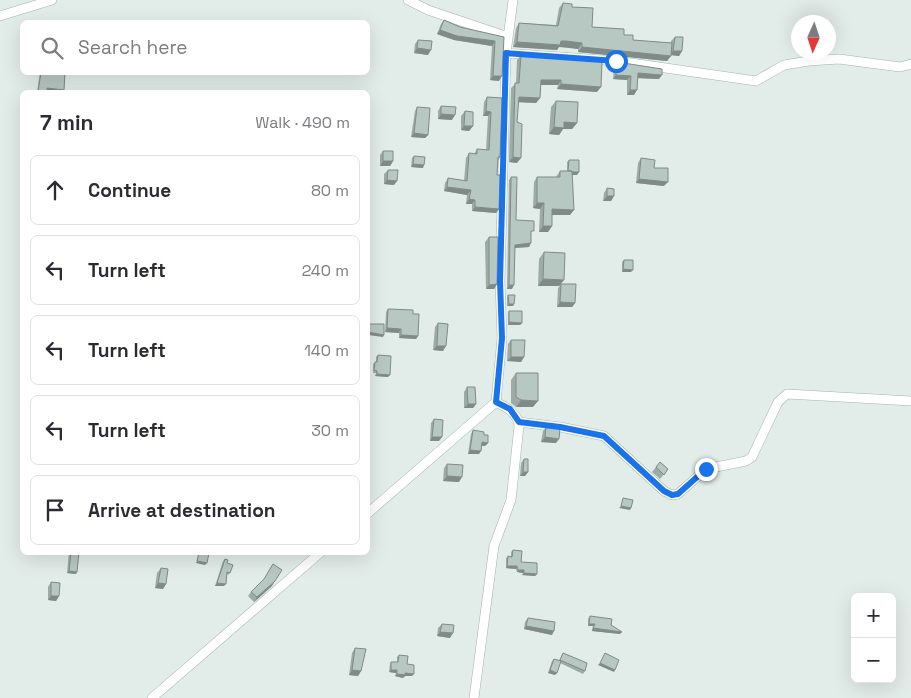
<!DOCTYPE html>
<meta charset="utf-8">
<style>
body{margin:0;font-family:"Space Grotesk",sans-serif;background:#f2f2f3;color:#2b2b33}
.controls{position:absolute;right:15px;bottom:15px;display:grid;overflow:hidden;border-radius:8px;box-shadow:0 5px 20px #0002}
.controls button{width:45px;height:45px;display:grid;place-items:center;padding:0;border:0;border-bottom:1px solid #e1e1e2;background:#fff;color:#2b2b33;font:25px sans-serif}
.compass{position:absolute;left:791px;top:15px;width:45px;height:45px;border-radius:50%;background:#fff;box-shadow:0 5px 20px #0002;rotate:183deg}
.stop{position:absolute;width:15px;height:15px;margin:-11px;border:4px solid #1a73e8;border-radius:50%;background:#fff}
.stop.end{background:#1a73e8;border-color:#fff;box-shadow:0 1px 5px #0008}
.list{margin:0;padding:0;list-style:none}
h2{display:flex;justify-content:space-between;align-items:center;height:65px;margin:0;padding:0 20px;font-size:21px}
h2 small{font-size:16px;font-weight:400;color:#7c7c81}
.list li{display:grid;grid-template-columns:32px 1fr auto;gap:15px;align-items:center;box-sizing:border-box;height:70px;margin:0 10px 10px;padding:0 10px;border:1px solid #e1e1e2;border-radius:8px}
.list b{display:block;font-size:19px;white-space:nowrap}
.list em{font-size:16px;font-style:normal;color:#7c7c81}
.icon{flex:none;width:28px;height:28px;fill:none;stroke:currentColor;stroke-width:2;stroke-linecap:round;stroke-linejoin:round}
.map{position:relative;flex:none;width:911px;height:698px;overflow:hidden}
.search{position:absolute;background:#fff;box-shadow:0 5px 20px #0002;left:20px;top:20px;width:350px;height:55px;display:flex;align-items:center;gap:12px;box-sizing:border-box;padding:0 18px;border-radius:8px;color:#7c7c81;font-size:19px}
.panel{position:absolute;background:#fff;box-shadow:0 5px 20px #0002;left:20px;top:90px;width:350px;height:465px;border-radius:8px}
.map>svg:first-child{display:block}
.lines{fill:none;stroke-linecap:round;stroke-linejoin:round}
.minor-casing{stroke:#a4b4af;stroke-width:10}
.minor{stroke:#fff;stroke-width:9}
.wall{fill:#9daba6}
.shaded-wall{fill:#808b87}
.building{fill:#b7c7c1;stroke:#808b87}
.route{stroke:#1a73e8;stroke-width:6}
</style>
<div class="map">
<svg width="911" height="698" viewBox="0 0 911 698">
<rect width="100%" height="100%" fill="#e2ece8"/>
<g class="lines">
<defs>
<path id="minor" d="M408,0L428,10L508,37
M0,16L52,0
M506,53L617,61L756,81L784,65L809,61L839,59L900,67L911,64
M519,422L560,427L604,436L664,491L672,495L678,494L706,469L746,461L752,457L778,402L787,394L911,401
M368,513L496,402L502,338L500,281L506,53L513,0
M152,698L321,552
M474,698L494,546L511,500L519,426C518,413 506,407 496,402"/>
</defs>
<use href="#minor" class="minor-casing"/>
<use href="#minor" class="minor"/>
</g>
<path class="wall" d="M563,3L572,7L592,27L624,35L633,40L671,43V41L675,37L682,51L679,56L671,55L667,61L578,52V49L562,46L559,47L557,50L513,47L516,28L519,23L556,25L559,8Z
M444,20L460,27L504,37L499,81L490,80L492,46L454,40L437,34L441,24Z
M418,40L428,55L414,53L415,44Z
M521,55L597,92L557,89L558,85H541L540,98L536,103L518,102L517,122V163L509,162L511,88L516,83L517,60Z
M617,62L659,79L638,78L634,95H627V80L613,79L614,67Z
M40,72H65L64,90L62,92L47,91V92H37Z
M487,97L502,98L500,157L498,161L497,175L499,209L496,213L472,211V204H466L467,195L444,191L445,183L448,178L464,181L466,158L469,153L474,154L477,149L486,150L488,116H483L484,102Z
M556,101L577,123L572,129H563L559,135L549,134L551,107Z
M441,106L452,120L438,119V111Z
M417,107L428,135L425,138L411,137L415,111Z
M465,111L473,126L469,131L461,130V116Z
M383,151L393,161L390,166H380V155Z
M414,156L423,168L411,167L412,158Z
M641,158L654,168L664,186L636,183L638,163Z
M569,160L577,175H572L570,215H552V226L548,232H539L540,209L533,208L534,182L537,177H556L560,171H567V162Z
M388,170L394,185L384,184V174Z
M511,177L516,220L532,235H531L529,247L515,248L512,289H507L509,180Z
M607,188L614,196L611,201H603L604,193Z
M489,237L497,284L494,289H486L485,242Z
M544,252L564,280L559,286H538L539,259Z
M624,260L631,272H622V262Z
M561,284L575,303L572,307H557L558,288Z
M508,295L514,304L513,306H507V297Z
M388,309L413,314L418,336L416,339L399,338V333L385,332L386,312Z
M509,311L522,323L520,325H508V313Z
M438,323L443,351L433,350L435,327Z
M511,340L524,357L521,362L507,361L508,344Z
M378,355L388,377L375,376L376,373H373V364L376,362V357Z
M516,373L533,407H516L511,403V380Z
M467,387L476,404L473,408H464V392Z
M434,419L439,441H430L431,423Z
M546,427L556,443L541,442L543,431Z
M473,430L484,435L488,443L485,446H481L479,454H468L471,434Z
M524,459L528,472L525,476H520L521,463Z
M660,462L668,469L660,479L652,472Z
M447,464L459,482L443,481L444,468Z
M513,550L521,562L537,574L535,576L522,575L523,573L517,572L516,569L506,568V558L508,556H511V552Z
M69,552H79L76,574L67,573Z
M225,559L227,563L230,573L228,575L227,574L224,586H215L223,561Z
M161,568L166,584L163,589L155,588L157,573Z
M51,582L59,596L56,601L48,600V587Z
M272,586L254,602L248,596L251,592Z
M590,616L611,625L620,634L592,631L593,626H588V619Z
M528,618L552,635L524,629L525,622Z
M442,624L450,638L437,636L438,628Z
M355,648L361,671L358,676L349,675L352,653Z
M563,653L585,671L583,674L560,663L555,675L548,673L552,661L554,659L559,661Z
M399,655L407,664L412,676H405L403,678L395,676L396,673L389,672L390,664L391,662H397V657Z"/>
<path class="shaded-wall" d="M440,30L495,41L492,46L454,40L437,34Z
M566,41L582,43L578,49L559,47L557,50L513,47L517,42Z
M582,47L671,56L667,61L578,52Z
M417,48L431,50L428,55L414,53Z
M673,51H682L679,56L670,55Z
M638,73L662,75L659,79L635,78Z
M616,75L631,76L627,80L613,79Z
M493,76H502L499,81L490,80Z
M541,80H561L558,85H538Z
M561,84L601,87L597,92L557,89Z
M47,88L64,90L62,92L45,91Z
M630,90H637L634,95H627Z
M519,97L540,98L536,103L515,102Z
M486,111L491,112L488,116H483Z
M441,114L455,115L452,120L438,119Z
M564,122L577,123L572,129H563L559,135L549,134L554,127Z
M464,126H473L469,131L461,130Z
M414,133L428,135L425,138L411,137Z
M513,157L521,158L517,163L509,162Z
M383,161H393L390,166H380Z
M413,164L424,165L423,168L411,167Z
M568,172H579L577,175H566Z
M639,179L668,182L664,186L636,183Z
M387,180L397,181L394,185L384,184Z
M447,187L471,190L467,195L444,191Z
M607,196H614L611,201H603Z
M469,199L475,200L472,204H466Z
M537,203H544L540,209L533,208Z
M475,207L499,209L496,213L472,211Z
M552,209L574,210L570,215H548Z
M543,226H552L548,232H539Z
M531,243L529,247L512,248L515,245Z
M623,269L633,270L631,272H622Z
M543,279L564,280L559,286H538Z
M497,284L494,289H486L489,285Z
M509,285H514L512,289H507Z
M560,302L575,303L572,307H557Z
M509,304H514L513,306H507Z
M509,322L522,323L520,325H508Z
M387,328L401,329L399,333L385,332Z
M368,332L384,335L383,337L368,335Z
M401,335L418,336L416,339L399,338Z
M437,346H446L443,351L433,350Z
M511,357H524L521,362L507,361Z
M377,374L390,375L388,377L375,376Z
M521,400L538,401L533,407H516Z
M468,404H476L473,408H464Z
M432,437H442L439,441H430Z
M545,437L559,439L556,443L541,442Z
M482,442L488,443L485,446L479,445Z
M470,450L481,451L479,454H468Z
M523,472H528L525,476H520Z
M447,476L462,477L459,482L443,481Z
M621,506L631,508L630,510L619,508Z
M197,561L207,563L205,565L196,563Z
M507,566H517L516,569L506,568Z
M518,570H524L523,573L517,572Z
M69,571L77,572L76,574L67,573Z
M524,573L537,574L535,576L522,575Z
M275,581L272,586L254,602L257,597Z
M158,583L166,584L163,589L155,588Z
M217,583L226,584L224,586H215Z
M51,596H59L56,601L48,600Z
M589,624H595L593,626H588Z
M526,626L554,631L552,635L524,629Z
M593,628L622,632L620,634L592,631Z
M440,632L453,633L450,638L437,636Z
M600,663L615,670L614,672L598,665Z
M352,670L361,671L358,676L349,675Z
M391,670H397L396,673L389,672Z
M550,670L557,673L555,675L548,673Z
M405,673L414,674L412,676H405L403,678L395,676L397,674Z"/>
<path class="building" d="M563,3L572,4V7L593,8L592,27L624,29V35H633V40L672,43L671,56L582,47V43L566,41H561L560,45L517,42L519,23L558,26Z
M444,20L460,27L504,37L502,76H493L495,41L457,36L440,30Z
M675,37H683L682,51H673Z
M418,40L432,41L431,50L417,48Z
M521,55L602,61L601,87L561,84V80H541L540,98L519,97L517,122L522,124L521,158L513,157L515,83H519Z
M617,62L662,69V75L638,73L637,90H630L631,76L616,75Z
M41,72H65L64,90L47,88V92H38Z
M487,97L502,98L500,157H498L497,175H500L499,209L475,207V200L469,199L471,190L447,187L448,178L467,181L469,153L477,154V149L489,150L491,112L486,111Z
M556,101L578,102L577,123L564,122V128L554,127Z
M441,106L456,107L455,115L441,114Z
M417,107L430,108L428,135L414,133Z
M465,111L473,112V126H464Z
M383,151H393V161H383Z
M414,156L425,157L424,165L413,164Z
M641,158L655,160L654,168H668V182L639,179Z
M569,160H579V172H572V171H568Z
M388,170H398L397,181L387,180Z
M560,171H572L574,210L552,209V226H543L544,203H537V177H560Z
M511,177H517L516,220L534,221V231H531V243L515,245L514,285H509Z
M607,188L614,189V196H607Z
M489,237H498L497,284L489,285Z
M544,252L565,253L564,280L543,279Z
M624,260H633V270L623,269Z
M561,284H576L575,303L560,302Z
M508,295H515L514,304H509Z
M388,309L413,310V314H419L418,336L401,335V329L387,328Z
M509,311H522V323L509,322Z
M438,323L448,324L446,346H437Z
M368,324H384V335L368,332Z
M511,340H525L524,357H511Z
M378,355L391,356L390,375L377,374V371L374,370L375,362H377Z
M516,373H538V401L521,400L516,397Z
M467,387H475L476,404H468Z
M434,419L443,420L442,437H432Z
M546,427L560,428L559,439L545,437Z
M473,430L484,432V435H488V443L482,442L481,451L470,450Z
M524,459H528V472H523Z
M660,462L668,469L664,475L656,467Z
M447,464L463,465L462,477L447,476Z
M623,498L633,500L631,508L621,506Z
M513,550L522,551L521,562L537,563V574L524,573V570H518L517,566H507L508,556L512,557Z
M71,552H79L77,572L69,571Z
M199,552L209,553L207,563L197,561Z
M225,559L228,560L227,563L233,565L230,573L227,572L226,584L217,583Z
M273,564L282,570L275,581L257,597L251,592L264,579Z
M161,568L168,569L166,584L158,583Z
M51,582L60,583L59,596H51Z
M590,616L612,619L611,625L622,632L593,628L595,624H589Z
M528,618L555,622L554,631L526,626Z
M442,624L454,625L453,633L440,632Z
M355,648L366,649L361,671L352,670Z
M563,653L587,663L585,671L560,660Z
M605,653L619,660L615,670L600,663Z
M399,655L408,656L407,664L414,665V674L405,673V675L397,674V670H391V662H398Z
M554,659L561,661L557,673L550,670Z"/>
<g class="lines">
<path class="route" d="M616,61L506,53L500,281L502,338L496,402L510,409L519,422L560,427L604,436L664,491L672,495L678,494L706,469"/>
</g>
</svg>
<div class="controls">
<button>+</button>
<button>−</button>
</div>
<svg class="compass" viewBox="-18 -18 36 36"><path d="M0-13l5 13h-10z" fill="#e53935"/><path d="M0 13l5-13h-10z" fill="#7c7c81"/></svg>
<div class="stop" style="left:616px;top:61px"></div>
<div class="stop end" style="left:706px;top:469px"></div>
<div class="search"><svg class="icon" aria-label="search" viewBox="0 0 24 24"><circle cx="10" cy="10" r="6"/><path d="M15 15l6 6"/></svg>Search here</div>
<section class="panel">
<h2>7 min<small>Walk · 490 m</small></h2>
<ul class="list">
<li><svg class="icon" aria-label="ahead" viewBox="0 0 24 24"><path d="M12 20V5M6 11l6-6 6 6"/></svg><div><b>Continue</b></div><em>80 m</em></li>
<li><svg class="icon" aria-label="left" viewBox="0 0 24 24"><path d="M17 20v-9H6M10 6l-5 5 5 5"/></svg><div><b>Turn left</b></div><em>240 m</em></li>
<li><svg class="icon" aria-label="left" viewBox="0 0 24 24"><path d="M17 20v-9H6M10 6l-5 5 5 5"/></svg><div><b>Turn left</b></div><em>140 m</em></li>
<li><svg class="icon" aria-label="left" viewBox="0 0 24 24"><path d="M17 20v-9H6M10 6l-5 5 5 5"/></svg><div><b>Turn left</b></div><em>30 m</em></li>
<li><svg class="icon" aria-label="arrive" viewBox="0 0 24 24"><path d="M6 21V4h12l-3 4 3 4H6"/></svg><div><b>Arrive at destination</b></div></li>
</ul>
</section>
</div>
